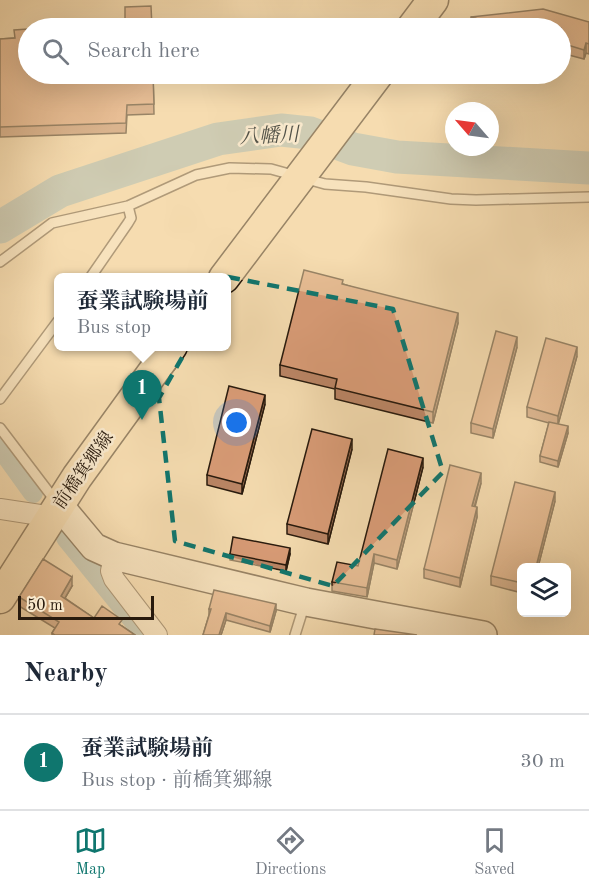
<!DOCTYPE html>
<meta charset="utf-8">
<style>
body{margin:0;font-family:"Old Standard TT","Noto Serif JP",serif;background:#f2f2f3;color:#1f2937}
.controls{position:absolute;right:18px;bottom:18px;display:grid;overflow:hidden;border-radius:9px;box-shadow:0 6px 24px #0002}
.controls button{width:54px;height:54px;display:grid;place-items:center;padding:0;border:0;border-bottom:2px solid #e0e1e3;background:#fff;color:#1f2937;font:30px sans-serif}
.compass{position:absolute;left:445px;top:102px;width:54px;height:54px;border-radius:50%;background:#fff;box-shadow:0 6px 24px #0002;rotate:298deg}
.scale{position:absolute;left:18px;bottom:15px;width:136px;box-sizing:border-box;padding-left:6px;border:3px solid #281a0d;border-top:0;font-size:16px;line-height:21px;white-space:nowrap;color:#281a0d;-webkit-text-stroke:4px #f8e8cc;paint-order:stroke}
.you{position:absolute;left:237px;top:423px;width:21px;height:21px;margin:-15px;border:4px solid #fff;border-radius:50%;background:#1a73e8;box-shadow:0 0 0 9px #1a73e833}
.badge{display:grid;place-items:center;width:39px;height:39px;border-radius:50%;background:#0f766e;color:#fff;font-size:20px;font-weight:700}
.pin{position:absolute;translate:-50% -50px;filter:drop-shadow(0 2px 3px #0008)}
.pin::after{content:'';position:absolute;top:32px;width:21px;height:18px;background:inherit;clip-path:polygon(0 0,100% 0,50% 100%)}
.popup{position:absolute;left:54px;top:273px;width:177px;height:78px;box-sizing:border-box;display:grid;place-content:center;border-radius:9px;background:#fff;filter:drop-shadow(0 2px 4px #0005);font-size:20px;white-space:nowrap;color:#747a83}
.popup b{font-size:22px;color:#1f2937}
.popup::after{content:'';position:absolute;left:50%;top:100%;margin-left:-12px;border:12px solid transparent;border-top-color:#fff}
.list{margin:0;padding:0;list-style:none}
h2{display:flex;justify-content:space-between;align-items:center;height:78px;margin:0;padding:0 24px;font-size:26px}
h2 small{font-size:20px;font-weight:400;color:#747a83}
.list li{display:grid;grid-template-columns:39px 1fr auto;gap:18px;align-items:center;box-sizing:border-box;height:96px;padding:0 24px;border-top:2px solid #e0e1e3}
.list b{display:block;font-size:22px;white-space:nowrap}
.list p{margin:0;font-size:20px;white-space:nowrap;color:#747a83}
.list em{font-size:20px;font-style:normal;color:#747a83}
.icon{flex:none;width:33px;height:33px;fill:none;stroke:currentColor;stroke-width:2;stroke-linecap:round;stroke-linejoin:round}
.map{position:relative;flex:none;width:589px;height:635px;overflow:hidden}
.search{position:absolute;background:#fff;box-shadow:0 6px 24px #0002;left:18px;right:18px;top:18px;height:66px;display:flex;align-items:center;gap:15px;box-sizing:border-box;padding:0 21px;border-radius:33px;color:#747a83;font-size:22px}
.sheet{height:174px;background:#fff}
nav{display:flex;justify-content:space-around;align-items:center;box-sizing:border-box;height:84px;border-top:2px solid #e0e1e3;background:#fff;font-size:16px;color:#747a83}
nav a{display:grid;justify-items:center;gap:3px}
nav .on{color:#0f766e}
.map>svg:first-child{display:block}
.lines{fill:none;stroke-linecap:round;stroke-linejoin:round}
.canal{stroke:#9fb9b5;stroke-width:20}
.river{stroke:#9fb9b5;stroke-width:33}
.lane-casing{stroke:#5b4a36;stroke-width:12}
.street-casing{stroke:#5b4a36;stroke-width:22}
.secondary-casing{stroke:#281a0d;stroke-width:30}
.primary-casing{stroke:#281a0d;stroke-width:33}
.lane{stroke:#f8e8cc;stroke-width:9}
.street{stroke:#f8e8cc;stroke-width:20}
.secondary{stroke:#f8e8cc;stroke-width:27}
.primary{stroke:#f5dcb0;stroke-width:30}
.wall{fill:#bb8666;stroke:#281a0d;stroke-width:1.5}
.shaded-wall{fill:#986d53;stroke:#281a0d;stroke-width:1.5}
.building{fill:#d99c77;stroke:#281a0d;stroke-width:1.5}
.marked{fill:none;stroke:#0f766e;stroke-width:4.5;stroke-dasharray:12 8;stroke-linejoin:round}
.labels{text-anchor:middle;stroke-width:5;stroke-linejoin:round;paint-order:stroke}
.street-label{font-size:18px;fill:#281a0d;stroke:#f8e8cc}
.water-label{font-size:20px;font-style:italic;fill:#525248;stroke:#f8e8cc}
</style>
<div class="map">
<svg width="589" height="635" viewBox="0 0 589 635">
<rect width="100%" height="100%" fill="#f5dcb0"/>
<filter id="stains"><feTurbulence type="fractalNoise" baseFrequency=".00333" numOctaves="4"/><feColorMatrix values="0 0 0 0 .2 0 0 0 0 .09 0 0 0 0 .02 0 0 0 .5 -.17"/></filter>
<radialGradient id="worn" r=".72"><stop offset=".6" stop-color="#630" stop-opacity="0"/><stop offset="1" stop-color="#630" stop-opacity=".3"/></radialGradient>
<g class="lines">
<path class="canal" d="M0,447L33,493
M66,538L145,635"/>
<path class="river" d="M0,227L60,191L218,139L281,130L310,133L353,149L397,157L589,168"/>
<defs>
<path id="lane" d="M0,262L52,223L128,206L196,175L230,168L271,169L325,184L366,187L451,199L476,200L589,197
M90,278L128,223L131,218L128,206
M0,399L58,321
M0,428L57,503
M295,635L305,603"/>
<path id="street" d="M0,509L40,515L48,520
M114,556L111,571L114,579L157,635"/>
<path id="secondary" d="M59,505L94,547L114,556L306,602L483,635"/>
<path id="primary" d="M412,28L433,0
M224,278L378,74
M0,598L77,477L172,346"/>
</defs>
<use href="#lane" class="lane-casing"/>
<use href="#street" class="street-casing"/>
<use href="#secondary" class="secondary-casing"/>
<use href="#primary" class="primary-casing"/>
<use href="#lane" class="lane"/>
<use href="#street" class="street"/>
<use href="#secondary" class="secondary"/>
<use href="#primary" class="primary"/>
</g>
<path class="wall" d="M471,17L589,22V54L586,53L584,59L561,53V28H479L471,26Z
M14,38L28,74H153L154,114L127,115L126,133L0,137V39Z
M343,284L458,323L433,423L335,399V389L280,376V365Z
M517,347L493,438L471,433V423Z
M577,356L558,424L568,433L558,467L540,462V456L549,423L527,417V407Z
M265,404L242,494L207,485V475Z
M352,449L328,544L287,534V524Z
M423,467L397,569L374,563L367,597L332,591V582L358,566Z
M481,483L475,507L477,517L460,587L424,578V569Z
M555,501L538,567H522V593L491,585V576Z
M230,554H290L286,571L230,560Z
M72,586L65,598L94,618L122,626L135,635H52V633L55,628L19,606V597Z
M209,609L276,611L270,632L226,620L221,635H203L209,615Z"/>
<path class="shaded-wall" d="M586,43V53L584,59V50Z
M458,313V323L433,423V412Z
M517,337V347L493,438V429Z
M577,347V356L558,425V416Z
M265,395V404L242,494V484Z
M568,426V433L558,467V461Z
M352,439V449L328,544V534Z
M423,458V467L397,569V560Z
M481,473V483L472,515V506Z
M555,492V501L538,567H536Z
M477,507V517L460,587V578Z
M290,548V554L286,571V565Z
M374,554V563L367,597V588Z
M72,577V586L61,605V596Z
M276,604V611L270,632V626Z
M226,613V620L221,635H219Z"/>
<path class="building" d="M151,6L152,28H125V7Z
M543,9L589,22V44L586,43L584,50L561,43V28H511L471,17Z
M28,29V74H153L154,104L127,105L126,123L0,127V39L15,38L14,30Z
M304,270L343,280L342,284L458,313L433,412L335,388L337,379L280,365Z
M496,331L517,337L493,429L471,423Z
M546,338L577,347L558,416L527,407Z
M229,386L265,395L242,484L207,475Z
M549,422L568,426L558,461L540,456Z
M312,429L352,439L328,534L287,524Z
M388,449L423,458L397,560L374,554L367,588L332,582L337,562L358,566Z
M450,465L481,473L472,506L477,507L460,578L424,569Z
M515,482L555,492L536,567H522V583L491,576Z
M233,537L290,548L286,565L230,554Z
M43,559L72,577L61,596L94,618L102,606L122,620L119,624L135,635H55L52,633L59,622L19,597Z
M214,590L276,604L270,626L226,613L219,635H203L211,609H209Z
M375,629L417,635H374Z"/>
<path d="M0 0H589V635H0ZM228,277L393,309L443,472L333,586L175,541L159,398Z" fill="#f5dcb0" fill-opacity=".55" fill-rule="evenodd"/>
<path class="marked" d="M228,277L393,309L443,472L333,586L175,541L159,398Z"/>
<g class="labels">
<g class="street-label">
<text transform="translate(83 470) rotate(-55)" y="6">前橋箕郷線</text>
</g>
<g class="water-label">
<text transform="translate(269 135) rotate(-3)" y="7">八幡川</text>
</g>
</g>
<rect width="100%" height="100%" filter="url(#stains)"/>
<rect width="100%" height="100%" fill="url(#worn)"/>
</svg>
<div class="controls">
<button><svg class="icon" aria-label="layers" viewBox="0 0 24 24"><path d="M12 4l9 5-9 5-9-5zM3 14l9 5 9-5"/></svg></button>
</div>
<svg class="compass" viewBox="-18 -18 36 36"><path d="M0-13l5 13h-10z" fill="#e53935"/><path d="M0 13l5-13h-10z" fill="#747a83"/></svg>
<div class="scale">50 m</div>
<div class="you"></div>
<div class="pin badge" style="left:142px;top:420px">1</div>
<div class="popup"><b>蚕業試験場前</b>Bus stop</div>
<div class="search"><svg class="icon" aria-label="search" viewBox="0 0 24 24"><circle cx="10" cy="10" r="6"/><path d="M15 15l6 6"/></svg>Search here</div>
</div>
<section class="sheet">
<h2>Nearby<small></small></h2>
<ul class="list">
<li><span class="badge">1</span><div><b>蚕業試験場前</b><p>Bus stop · 前橋箕郷線</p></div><em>30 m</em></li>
</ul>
</section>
<nav>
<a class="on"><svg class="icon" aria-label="map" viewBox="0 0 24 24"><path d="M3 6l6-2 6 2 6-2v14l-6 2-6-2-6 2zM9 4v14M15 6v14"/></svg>Map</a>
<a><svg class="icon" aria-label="directions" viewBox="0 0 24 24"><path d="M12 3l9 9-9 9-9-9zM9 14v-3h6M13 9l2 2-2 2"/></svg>Directions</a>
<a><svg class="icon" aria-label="saved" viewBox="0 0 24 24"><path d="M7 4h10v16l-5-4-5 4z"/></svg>Saved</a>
</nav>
